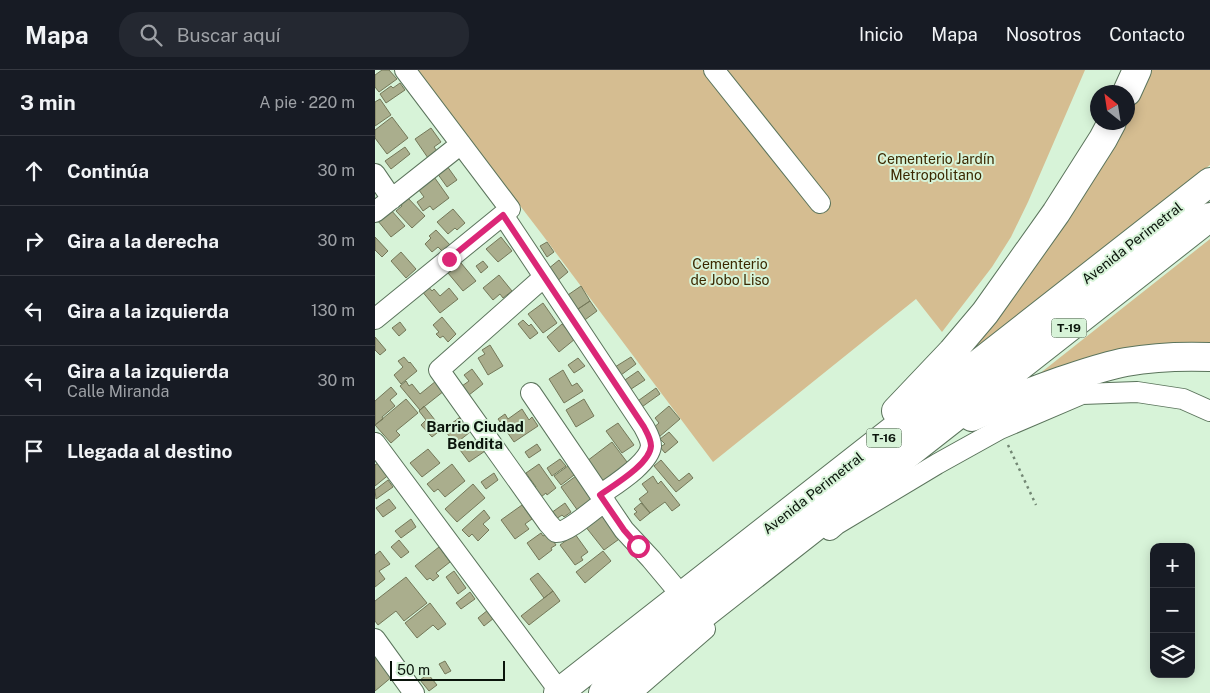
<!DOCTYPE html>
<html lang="es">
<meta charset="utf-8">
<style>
body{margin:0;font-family:"Public Sans",sans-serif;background:#242831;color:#f1f3f6}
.controls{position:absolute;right:15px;bottom:15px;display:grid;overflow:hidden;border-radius:10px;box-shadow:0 2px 12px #0003}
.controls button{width:45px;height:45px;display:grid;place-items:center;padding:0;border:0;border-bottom:1px solid #363941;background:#171b24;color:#f1f3f6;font:25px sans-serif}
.compass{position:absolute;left:715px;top:15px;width:45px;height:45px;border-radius:50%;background:#171b24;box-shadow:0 2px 12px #0003;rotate:330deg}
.scale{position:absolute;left:15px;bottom:12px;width:115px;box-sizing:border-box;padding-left:5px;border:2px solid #0a140b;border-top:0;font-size:14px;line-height:18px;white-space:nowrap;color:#0a140b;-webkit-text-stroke:4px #d7f3d8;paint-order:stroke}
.stop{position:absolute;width:15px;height:15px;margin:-11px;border:4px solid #db2777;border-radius:50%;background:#fff}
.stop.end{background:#db2777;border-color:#fff;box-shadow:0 1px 5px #0008}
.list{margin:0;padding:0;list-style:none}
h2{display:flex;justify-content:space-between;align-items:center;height:65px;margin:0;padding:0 20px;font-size:21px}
h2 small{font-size:16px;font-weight:400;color:#9ea1a6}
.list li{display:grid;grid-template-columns:32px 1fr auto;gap:15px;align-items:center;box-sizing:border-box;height:70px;padding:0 20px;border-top:1px solid #363941}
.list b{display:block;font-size:19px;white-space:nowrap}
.list p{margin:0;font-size:16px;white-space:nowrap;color:#9ea1a6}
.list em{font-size:16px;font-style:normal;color:#9ea1a6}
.icon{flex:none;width:28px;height:28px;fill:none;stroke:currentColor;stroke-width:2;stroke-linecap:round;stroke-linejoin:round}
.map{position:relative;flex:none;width:835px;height:623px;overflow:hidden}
header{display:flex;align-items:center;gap:30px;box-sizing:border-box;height:70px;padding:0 25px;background:#171b24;border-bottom:1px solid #363941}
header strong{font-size:24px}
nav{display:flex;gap:28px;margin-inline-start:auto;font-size:18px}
.search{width:350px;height:45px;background:#242831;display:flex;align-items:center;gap:12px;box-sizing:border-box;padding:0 18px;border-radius:20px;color:#9ea1a6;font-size:19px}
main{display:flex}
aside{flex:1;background:#171b24}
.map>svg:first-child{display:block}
.green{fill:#d5bd91}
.building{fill:#aaae8d;stroke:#747859}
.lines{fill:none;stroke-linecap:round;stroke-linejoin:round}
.minor-casing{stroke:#5b745c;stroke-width:22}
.highway-casing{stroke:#5b745c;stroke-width:30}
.path{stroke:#738774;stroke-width:2.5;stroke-dasharray:2.5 4;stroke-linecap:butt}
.minor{stroke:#fff;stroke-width:20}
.highway{stroke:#fff;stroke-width:28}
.route{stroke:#db2777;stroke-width:6}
.labels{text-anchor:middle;stroke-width:4;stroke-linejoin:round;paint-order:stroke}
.shield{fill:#d7f3d8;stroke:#485748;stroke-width:1}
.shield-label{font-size:12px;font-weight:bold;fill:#0a140b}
.park-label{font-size:14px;fill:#3b2800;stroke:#d7f3d8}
.street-label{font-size:14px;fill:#0a140b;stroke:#d7f3d8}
.neighbourhood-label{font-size:15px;font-weight:bold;fill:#0a140b;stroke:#d7f3d8}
</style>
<header>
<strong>Mapa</strong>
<div class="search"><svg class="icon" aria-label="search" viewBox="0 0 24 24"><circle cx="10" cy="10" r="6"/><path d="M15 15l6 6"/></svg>Buscar aquí</div>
<nav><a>Inicio</a><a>Mapa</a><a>Nosotros</a><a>Contacto</a></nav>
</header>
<main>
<aside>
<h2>3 min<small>A pie · 220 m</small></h2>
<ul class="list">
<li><svg class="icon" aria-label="ahead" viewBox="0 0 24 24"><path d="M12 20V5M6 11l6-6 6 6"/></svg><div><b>Continúa</b></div><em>30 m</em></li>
<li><svg class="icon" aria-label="right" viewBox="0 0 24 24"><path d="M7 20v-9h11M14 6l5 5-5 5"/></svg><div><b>Gira a la derecha</b></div><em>30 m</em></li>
<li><svg class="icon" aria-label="left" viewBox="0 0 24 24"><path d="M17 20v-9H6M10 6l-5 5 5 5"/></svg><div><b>Gira a la izquierda</b></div><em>130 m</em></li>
<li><svg class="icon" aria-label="left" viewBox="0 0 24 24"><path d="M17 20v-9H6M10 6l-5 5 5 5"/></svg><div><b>Gira a la izquierda</b><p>Calle Miranda</p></div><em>30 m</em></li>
<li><svg class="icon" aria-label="arrive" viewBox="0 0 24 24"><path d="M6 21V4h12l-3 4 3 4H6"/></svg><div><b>Llegada al destino</b></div></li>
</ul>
</aside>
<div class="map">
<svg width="835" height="623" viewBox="0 0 835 623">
<rect width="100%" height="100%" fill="#d7f3d8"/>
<path class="green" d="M41,0H710L653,132L636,167L617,197L567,262L541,229L338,392L166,163Z
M770,0H835V95L563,310L745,53L752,52L753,38Z
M835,169V280L654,312Z"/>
<path class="building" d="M7,0H14L22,9L4,22L0,17V5Z
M25,13L30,20L11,33L5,24L16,16L18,18Z
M5,29L16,45L0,56V32Z
M17,47L33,68L12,84L0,68V60Z
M56,58L66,72L59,77L62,81L53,88L40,69Z
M30,77L35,84L16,99L10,91Z
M72,96L82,110L72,117L62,103Z
M57,104L74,128L58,140L55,136L48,141L42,132L49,127L41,116Z
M32,127L50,146L37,158L21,141L27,136L25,133Z
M78,139L90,153L82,160L80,158L73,164L62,152Z
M16,140L30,156L16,167L3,151Z
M61,160L76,176L69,183L63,177L57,182L50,174L56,168L54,166Z
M0,167L13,181L7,187L0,180Z
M126,167L137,181L123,192L111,179Z
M172,172L179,182L172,187L165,176Z
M26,182L41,199L31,208L16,191Z
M184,190L193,202L181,212L173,199Z
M108,191L113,197L106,203L101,196Z
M86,193L101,211L88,221L73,203Z
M124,205L137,221L128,228L125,224L118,230L108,218Z
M52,215L57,221L59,219L65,226L74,218L83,229L65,243L46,220Z
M206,216L215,231L200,241L190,227Z
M215,231L222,241L207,252L200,241Z
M168,233L182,253L168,263L153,244Z
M67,247L81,264L73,272L68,266L65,268L61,264L64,262L58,255Z
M148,250L154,256L156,254L163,263L155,269L143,254Z
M25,252L31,260L24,266L17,258Z
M187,254L200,269L184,282L172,267Z
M0,267L11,280L5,285L0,280Z
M115,275L128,296L113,305L103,288L110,284L107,280Z
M29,287L34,293L35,292L42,301L26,314L19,305L28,297L23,291Z
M256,287L261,294L246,305L240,297Z
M203,288L210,296L199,303L193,295Z
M97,299L108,314L94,325L87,316L94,311L89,305Z
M188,300L197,316L202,313L208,321L189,333L174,309Z
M263,301L270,310L253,321L247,312Z
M31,311L34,316L37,314L45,324L61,311L69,321L45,340L25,316Z
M16,317L22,324L15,330L20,336L7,347L8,349L0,355V331Z
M281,318L285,324L264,339L260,333Z
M31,329L43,343L21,361L25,365L16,373L0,355Z
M209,329L219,346L201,357L191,340Z
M49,336L67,359L57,367L46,355L51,350L44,341Z
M294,336L305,349L284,367L277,359L284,353L280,348Z
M147,339L154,350L157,347L163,356L139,372L123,349L130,344L133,349Z
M88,345L99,359L80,374L69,359Z
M243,353L259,375L247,383L231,361Z
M294,362L303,372L290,383L285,377L290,374L285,369Z
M103,368L113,379L94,392L85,380Z
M237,372L255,396L230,415L212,391Z
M162,374L166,380L154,388L150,382Z
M53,379L65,393L47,407L35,393Z
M185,389L191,396L177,406L172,398Z
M286,390L304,411L314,403L318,408L301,422L279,396Z
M6,391L16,403L0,416V395Z
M197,393L203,402L186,415L179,406Z
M77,394L90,411L70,427L63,419L59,422L52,414Z
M164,394L181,418L172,425L171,423L166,427L159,418L161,417L151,403Z
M119,403L123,410L111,419L106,412Z
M201,406L218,430L203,441L186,417Z
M278,406L283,414L286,411L305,435L297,441L290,432L275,443L264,429L273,422L267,414Z
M13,410L18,417L1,429L0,420Z
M98,414L110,428L82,452L70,439Z
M14,429L21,438L8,447L1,438Z
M190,433L196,442L189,447L187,445L181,449L176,443Z
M266,433L275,443L265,451L259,444L262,442L259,439Z
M147,435L157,449L150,454L154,459L140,469L126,450Z
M109,440L115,448L108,454L114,460L103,471L97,464L94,467L87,460Z
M226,441L247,467L229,480L210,456Z
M36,449L41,457L26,468L20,461Z
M166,463L168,466L173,463L181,475L176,478L177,480L164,490L152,473Z
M200,464L213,482L206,487L208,490L200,495L185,475Z
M24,470L34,482L26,488L16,477Z
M64,477L75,492L61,503L64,506L58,511L55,508L52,510L40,496Z
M5,481L15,494L4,501L10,509L0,517V485Z
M228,481L236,491L210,513L201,502Z
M79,501L91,518L83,524L71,507Z
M163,503L178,521L169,528L155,509Z
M31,507L52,533L29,551L21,541L3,555L0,551V531Z
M178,521L185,531L154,555L146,546Z
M95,522L100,529L86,539L81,533Z
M55,533L71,554L63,560L58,555L42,568L30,553Z
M113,540L119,548L109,556L103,548Z
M0,584L18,606L0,621Z
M70,591L76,601L70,604L64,594Z
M53,604L62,615L54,621L45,610Z"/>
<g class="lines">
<defs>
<path id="minor" d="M339,0L445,133
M0,104L17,129
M0,142L86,74
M128,145L269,357C272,363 276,369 276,376C274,394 239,415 225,425
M169,207L64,300L173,453L181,462C192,463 219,439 230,431
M0,249L135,139L30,0
M156,323L249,460L276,489L307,526
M0,373L185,622
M455,460L462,454L562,394L625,359L707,324L762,322L808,329L835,341
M0,569L39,623
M256,623L330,559"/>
<path id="highway" d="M752,22L762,0
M521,341L577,282L610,243L681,143L728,69L737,52
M597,347C626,333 655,322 686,311C707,304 729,296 751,292C779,287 807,286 835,287
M183,623L835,112
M228,623L835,147"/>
</defs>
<use href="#minor" class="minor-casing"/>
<use href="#highway" class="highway-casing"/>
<path class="path" d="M633,375L661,435"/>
<use href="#minor" class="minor"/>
<use href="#highway" class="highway"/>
</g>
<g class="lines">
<path class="route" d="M74,189L128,145L269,357C272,363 276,369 276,376C275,394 239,415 225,425L249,460L263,476"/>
</g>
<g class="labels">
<g class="shield">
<rect x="676.5" y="248.5" width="35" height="19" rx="4"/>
<rect x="491.5" y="358.5" width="35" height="19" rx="4"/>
</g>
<g class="shield-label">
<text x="694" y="262">T-19</text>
<text x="509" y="372">T-16</text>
</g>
<g class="park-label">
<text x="561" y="94">Cementerio Jardín<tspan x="561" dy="16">Metropolitano</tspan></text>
<text x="355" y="199">Cementerio<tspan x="355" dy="16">de Jobo Liso</tspan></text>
</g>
<g class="street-label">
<text transform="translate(757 173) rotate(-38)" y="5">Avenida Perimetral</text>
<text transform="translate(438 423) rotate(-38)" y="5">Avenida Perimetral</text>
</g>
<g class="neighbourhood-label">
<text x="100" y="362">Barrio Ciudad<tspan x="100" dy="17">Bendita</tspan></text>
</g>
</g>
</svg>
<div class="controls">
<button>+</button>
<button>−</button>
<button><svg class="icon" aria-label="layers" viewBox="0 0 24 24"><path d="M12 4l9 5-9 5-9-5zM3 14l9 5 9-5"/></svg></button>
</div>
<svg class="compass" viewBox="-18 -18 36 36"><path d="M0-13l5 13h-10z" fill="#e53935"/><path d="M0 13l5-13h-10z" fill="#9ea1a6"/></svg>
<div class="scale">50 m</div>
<div class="stop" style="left:263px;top:476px"></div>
<div class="stop end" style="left:74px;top:189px"></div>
</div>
</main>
